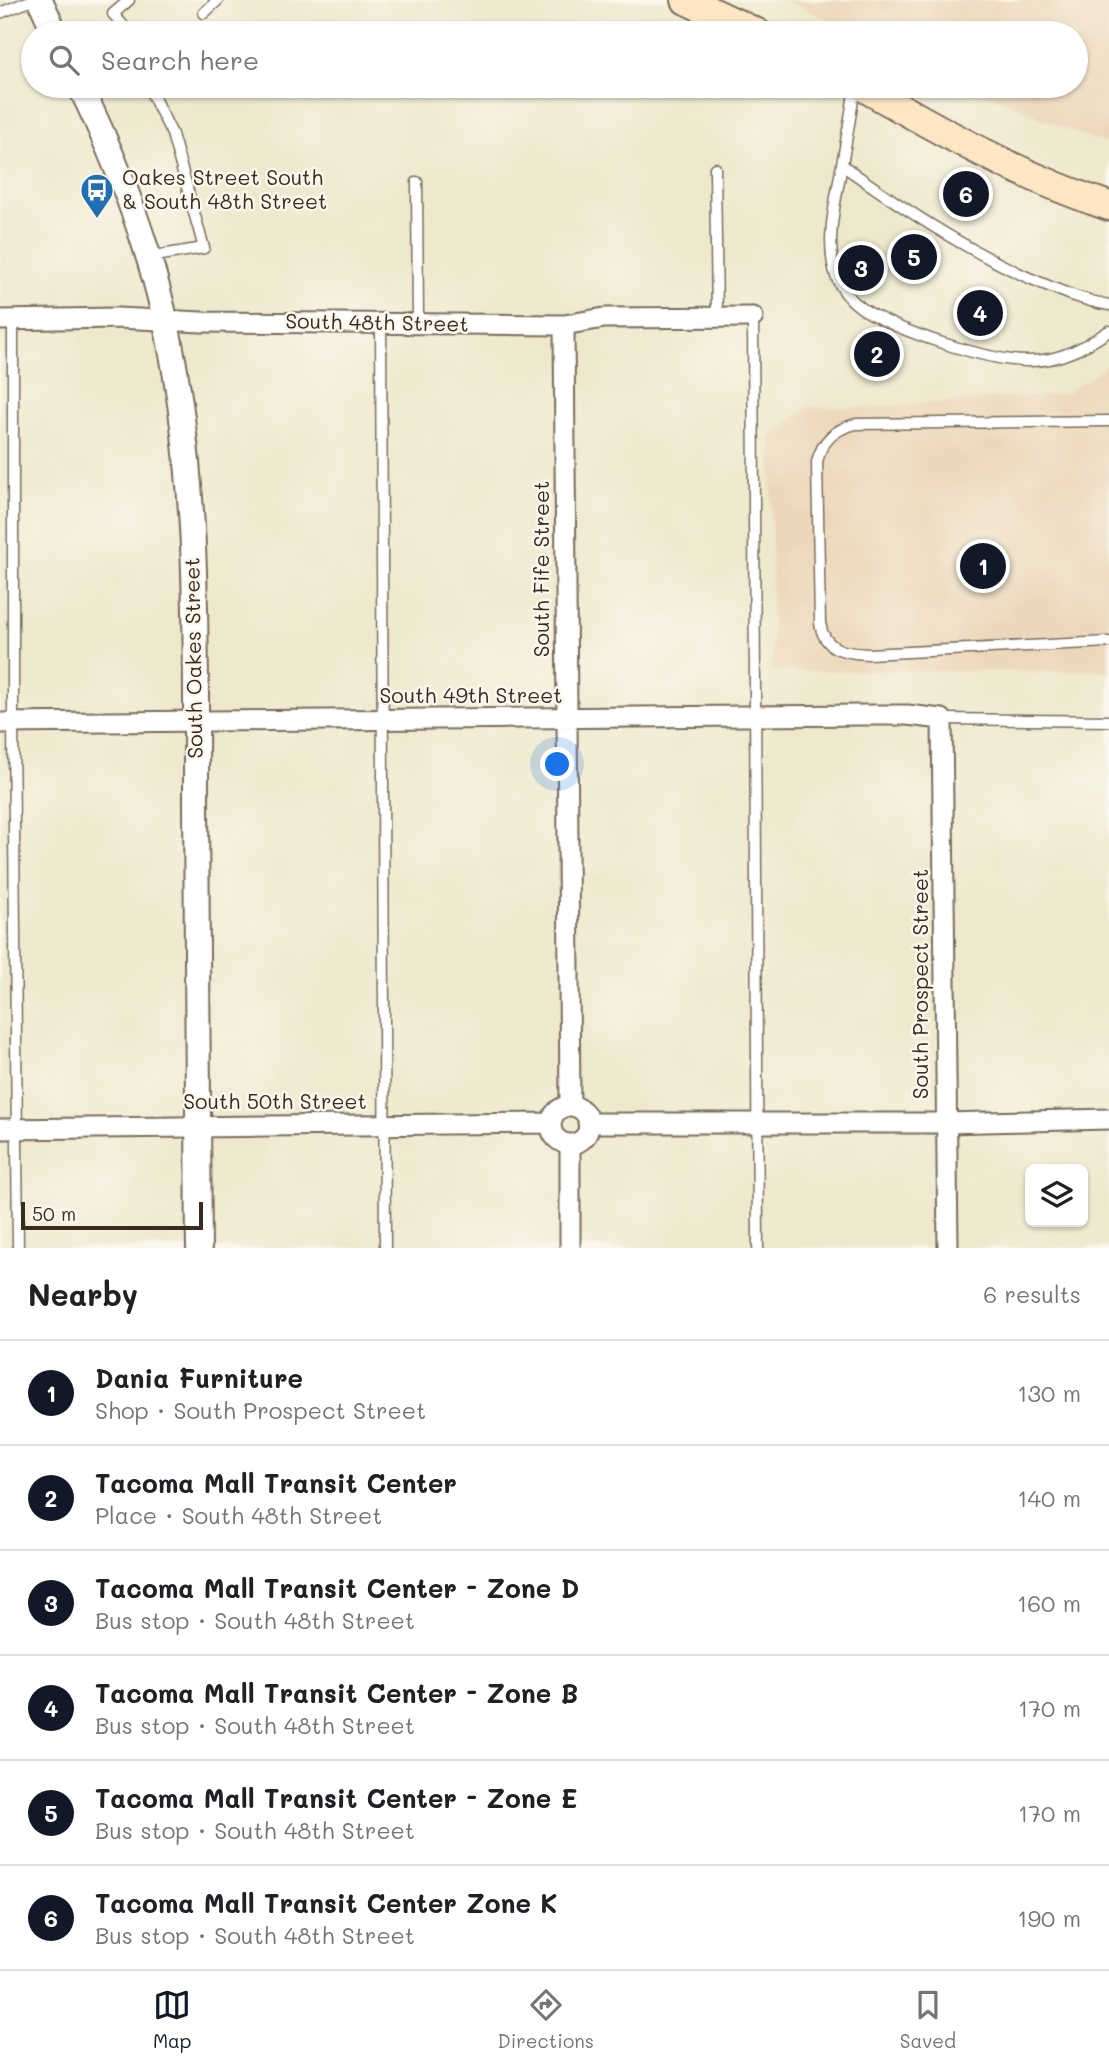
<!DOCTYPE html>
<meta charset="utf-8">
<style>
body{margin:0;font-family:Mali,sans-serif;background:#f6f6f6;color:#202124}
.controls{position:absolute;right:21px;bottom:21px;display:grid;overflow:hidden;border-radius:10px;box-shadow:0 2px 5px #0004}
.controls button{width:63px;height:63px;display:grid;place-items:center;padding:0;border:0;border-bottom:2px solid #e0e0e0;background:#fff;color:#202124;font:35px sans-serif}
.scale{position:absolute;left:21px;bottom:18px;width:182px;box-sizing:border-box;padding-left:7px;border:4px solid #3b2a1e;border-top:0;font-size:19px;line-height:24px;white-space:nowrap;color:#3b2a1e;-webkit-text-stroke:5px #fbf7ec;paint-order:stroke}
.you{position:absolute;left:558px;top:765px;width:24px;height:24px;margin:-18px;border:5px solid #fff;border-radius:50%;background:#1a73e8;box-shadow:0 0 0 10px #1a73e833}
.badge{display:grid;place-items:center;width:46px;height:46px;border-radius:50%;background:#111827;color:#fff;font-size:23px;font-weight:700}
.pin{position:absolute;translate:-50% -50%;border:4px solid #fff;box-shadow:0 2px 7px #0006}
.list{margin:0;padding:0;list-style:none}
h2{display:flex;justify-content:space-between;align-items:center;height:91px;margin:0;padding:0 28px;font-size:30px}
h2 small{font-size:23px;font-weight:400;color:#757577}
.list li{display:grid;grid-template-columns:46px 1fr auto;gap:21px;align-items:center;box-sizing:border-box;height:105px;padding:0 28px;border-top:2px solid #e0e0e0}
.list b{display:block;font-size:26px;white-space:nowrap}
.list p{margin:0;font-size:23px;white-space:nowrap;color:#757577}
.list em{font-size:23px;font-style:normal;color:#757577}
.icon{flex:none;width:38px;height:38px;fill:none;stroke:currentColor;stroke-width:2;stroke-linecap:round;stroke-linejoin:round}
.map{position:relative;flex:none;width:1109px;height:1248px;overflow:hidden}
.search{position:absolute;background:#fff;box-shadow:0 2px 5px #0004;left:21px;right:21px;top:21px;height:77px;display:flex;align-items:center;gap:18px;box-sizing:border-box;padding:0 24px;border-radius:38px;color:#757577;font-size:26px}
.sheet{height:721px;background:#fff}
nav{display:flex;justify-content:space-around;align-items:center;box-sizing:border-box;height:98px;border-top:2px solid #e0e0e0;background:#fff;font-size:19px;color:#757577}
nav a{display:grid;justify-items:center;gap:4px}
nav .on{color:#111827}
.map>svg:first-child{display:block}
.built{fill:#ecd7ba}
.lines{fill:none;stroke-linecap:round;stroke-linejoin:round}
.service-casing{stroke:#7a6c5b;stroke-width:13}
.minor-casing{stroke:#7a6c5b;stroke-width:23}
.tertiary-casing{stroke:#7a6c5b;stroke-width:28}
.secondary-casing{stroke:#7a6c5b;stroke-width:32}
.service{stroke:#fff;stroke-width:10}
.minor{stroke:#fff;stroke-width:19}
.tertiary{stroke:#fff;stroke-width:24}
.secondary{stroke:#fce6c4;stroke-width:28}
.labels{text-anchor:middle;stroke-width:5;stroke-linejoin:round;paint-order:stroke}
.poi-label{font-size:21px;fill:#3b2a1e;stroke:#fbf7ec;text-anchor:start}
.street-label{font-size:21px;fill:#3b2a1e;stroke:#fbf7ec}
</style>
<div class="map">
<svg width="1109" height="1248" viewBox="0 0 1109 1248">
<rect width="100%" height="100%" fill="#fbf7ec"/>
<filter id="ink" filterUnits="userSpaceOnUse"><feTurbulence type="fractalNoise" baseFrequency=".0143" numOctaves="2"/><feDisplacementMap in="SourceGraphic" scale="14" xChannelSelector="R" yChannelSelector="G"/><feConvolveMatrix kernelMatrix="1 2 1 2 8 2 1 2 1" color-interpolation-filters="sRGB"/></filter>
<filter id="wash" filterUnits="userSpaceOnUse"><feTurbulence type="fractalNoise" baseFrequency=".00686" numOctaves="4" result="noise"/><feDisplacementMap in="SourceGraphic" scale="28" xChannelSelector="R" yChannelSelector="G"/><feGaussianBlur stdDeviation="1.57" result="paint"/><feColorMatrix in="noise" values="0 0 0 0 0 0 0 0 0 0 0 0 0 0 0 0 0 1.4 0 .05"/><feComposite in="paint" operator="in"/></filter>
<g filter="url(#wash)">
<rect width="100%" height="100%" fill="#eee8cc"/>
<path class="built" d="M784,0H1109V144L1072,132L971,86H1076V33H858Z
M1109,364V671H772L771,437L807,407L854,408L1065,394Z"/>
</g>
<g filter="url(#ink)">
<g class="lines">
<defs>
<path id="service" d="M129,0L113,14L130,33
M0,13L32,0
M204,13L218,0
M148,86L172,134L204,248L149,257
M855,86C851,114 846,142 841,170C835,204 825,242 836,276C841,289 851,301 863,309C898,331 989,362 1030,361C1060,361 1085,347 1109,331
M842,165C901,207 961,247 1027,277C1053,288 1080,300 1109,305
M715,168L717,316
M417,182L418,324
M753,317L758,1248
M13,320V723L18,1248
M381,323L385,1248
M1109,421L856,424C835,429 822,440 817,462L820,623C824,650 844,653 868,654L1109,642
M942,719L1109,721"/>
<path id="minor" d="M0,320L117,318L202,322L564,325L604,318L753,317
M564,325L570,1106
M0,723L863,715H907L942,719L948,1248
M551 1125a19 19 0 1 1 38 0a19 19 0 1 1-38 0Z
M588,1123H945L1109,1119
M0,1129L551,1123
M570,1144V1248"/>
<path id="tertiary" d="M40,0L55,33
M80,86C116,160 147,239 165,319C200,478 196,642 196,803C197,952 197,1100 199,1248"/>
<path id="secondary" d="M686,0L757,33
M862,86C942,132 1021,177 1109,206"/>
</defs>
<use href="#service" class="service-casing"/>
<use href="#minor" class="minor-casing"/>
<use href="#tertiary" class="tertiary-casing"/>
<use href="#secondary" class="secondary-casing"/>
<use href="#service" class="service"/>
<use href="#minor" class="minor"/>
<use href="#tertiary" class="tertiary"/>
<use href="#secondary" class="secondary"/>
</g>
</g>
<defs>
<symbol id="bus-pin" viewBox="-11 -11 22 30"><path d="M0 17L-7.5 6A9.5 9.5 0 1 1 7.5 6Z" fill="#1f6fb2" stroke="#fbf7ec"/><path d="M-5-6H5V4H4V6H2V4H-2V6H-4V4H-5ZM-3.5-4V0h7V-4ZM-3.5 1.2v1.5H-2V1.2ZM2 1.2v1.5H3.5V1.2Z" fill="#fff"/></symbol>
</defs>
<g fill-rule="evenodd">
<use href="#bus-pin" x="78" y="171" width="38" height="52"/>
</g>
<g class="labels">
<g class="poi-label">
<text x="122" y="185">Oakes Street South<tspan x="122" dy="24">&amp; South 48th Street</tspan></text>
</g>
<g class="street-label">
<text transform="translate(377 323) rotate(1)" y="7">South 48th Street</text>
<text transform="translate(542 569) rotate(-90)" y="7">South Fife Street</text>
<text transform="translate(194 658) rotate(-91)" y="7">South Oakes Street</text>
<text x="471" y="703">South 49th Street</text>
<text transform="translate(921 984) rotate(-90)" y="7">South Prospect Street</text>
<text x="275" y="1109">South 50th Street</text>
</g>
</g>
</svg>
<div class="controls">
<button><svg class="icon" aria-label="layers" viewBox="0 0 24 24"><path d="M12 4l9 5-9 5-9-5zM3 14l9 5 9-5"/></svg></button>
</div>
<div class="scale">50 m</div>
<div class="you"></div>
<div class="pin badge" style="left:983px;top:566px">1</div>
<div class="pin badge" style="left:877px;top:354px">2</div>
<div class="pin badge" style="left:861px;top:268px">3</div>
<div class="pin badge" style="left:980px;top:313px">4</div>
<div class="pin badge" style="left:914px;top:257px">5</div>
<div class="pin badge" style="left:966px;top:194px">6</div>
<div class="search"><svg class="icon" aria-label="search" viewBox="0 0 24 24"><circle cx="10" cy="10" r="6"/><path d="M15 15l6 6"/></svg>Search here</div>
</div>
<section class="sheet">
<h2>Nearby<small>6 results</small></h2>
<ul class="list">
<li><span class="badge">1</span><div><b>Dania Furniture</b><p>Shop · South Prospect Street</p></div><em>130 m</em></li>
<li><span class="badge">2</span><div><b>Tacoma Mall Transit Center</b><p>Place · South 48th Street</p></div><em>140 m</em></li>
<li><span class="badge">3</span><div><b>Tacoma Mall Transit Center - Zone D</b><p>Bus stop · South 48th Street</p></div><em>160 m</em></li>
<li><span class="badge">4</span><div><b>Tacoma Mall Transit Center - Zone B</b><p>Bus stop · South 48th Street</p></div><em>170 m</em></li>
<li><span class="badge">5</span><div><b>Tacoma Mall Transit Center - Zone E</b><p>Bus stop · South 48th Street</p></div><em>170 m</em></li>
<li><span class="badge">6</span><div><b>Tacoma Mall Transit Center Zone K</b><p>Bus stop · South 48th Street</p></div><em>190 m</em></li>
</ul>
</section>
<nav>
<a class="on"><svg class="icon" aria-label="map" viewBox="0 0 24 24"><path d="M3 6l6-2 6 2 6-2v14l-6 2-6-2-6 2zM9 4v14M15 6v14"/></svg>Map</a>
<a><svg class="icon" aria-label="directions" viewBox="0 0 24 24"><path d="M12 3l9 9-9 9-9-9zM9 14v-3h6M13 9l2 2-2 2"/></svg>Directions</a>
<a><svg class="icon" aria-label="saved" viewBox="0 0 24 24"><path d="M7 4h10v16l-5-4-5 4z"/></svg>Saved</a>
</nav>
